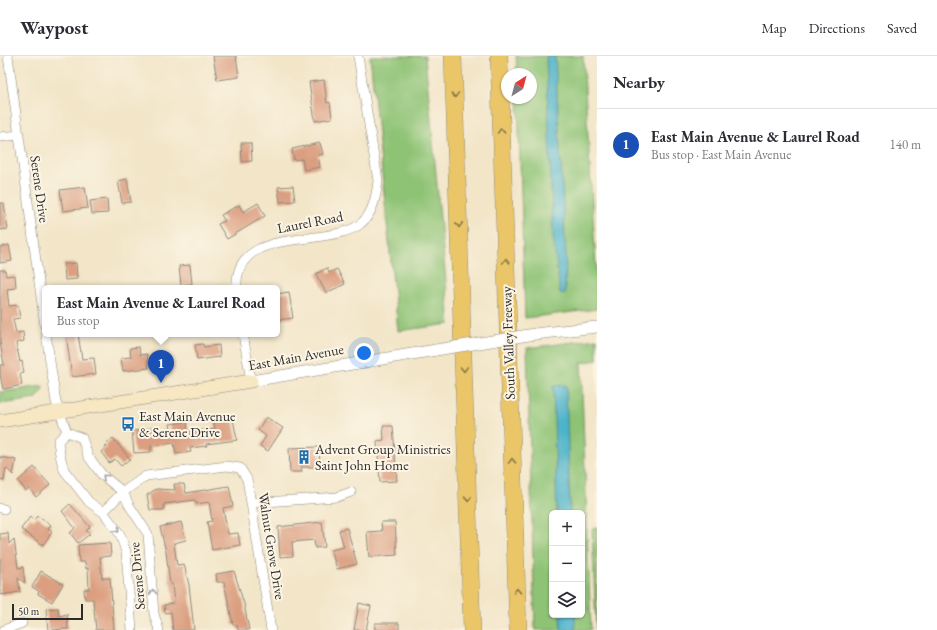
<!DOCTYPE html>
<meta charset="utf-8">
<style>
body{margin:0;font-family:"EB Garamond",serif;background:#f7f7f7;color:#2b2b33}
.controls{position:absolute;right:12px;bottom:12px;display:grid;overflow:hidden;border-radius:6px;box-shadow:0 1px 3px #0004}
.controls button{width:36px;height:36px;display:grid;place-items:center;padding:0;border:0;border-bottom:1px solid #e1e1e2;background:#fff;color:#2b2b33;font:20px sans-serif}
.compass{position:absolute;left:501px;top:12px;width:36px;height:36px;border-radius:50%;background:#fff;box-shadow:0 1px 3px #0004;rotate:36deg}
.scale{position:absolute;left:12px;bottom:10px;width:71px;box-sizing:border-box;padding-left:4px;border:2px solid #2b2b2b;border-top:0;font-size:11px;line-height:14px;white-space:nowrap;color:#2b2b2b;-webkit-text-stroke:3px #fcf5e5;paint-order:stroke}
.you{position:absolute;left:364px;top:297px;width:14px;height:14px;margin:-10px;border:3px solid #fff;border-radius:50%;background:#1a73e8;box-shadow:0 0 0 6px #1a73e833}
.badge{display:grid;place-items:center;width:26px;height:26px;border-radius:50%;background:#d93025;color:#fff;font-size:13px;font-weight:700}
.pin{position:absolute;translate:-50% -33px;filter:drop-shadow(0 1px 2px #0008)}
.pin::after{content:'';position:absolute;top:21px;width:14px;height:12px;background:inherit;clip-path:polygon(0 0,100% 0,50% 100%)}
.popup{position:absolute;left:42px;top:229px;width:238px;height:52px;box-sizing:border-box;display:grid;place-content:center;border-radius:6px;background:#fff;filter:drop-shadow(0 1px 3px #0005);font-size:13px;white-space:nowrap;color:#7c7c81}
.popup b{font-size:15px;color:#2b2b33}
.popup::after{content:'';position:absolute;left:50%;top:100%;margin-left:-8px;border:8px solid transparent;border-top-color:#fff}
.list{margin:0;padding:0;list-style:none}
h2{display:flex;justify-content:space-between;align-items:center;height:52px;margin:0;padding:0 16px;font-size:17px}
h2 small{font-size:13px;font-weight:400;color:#7c7c81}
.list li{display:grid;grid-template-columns:26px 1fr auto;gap:12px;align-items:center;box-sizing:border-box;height:72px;padding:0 16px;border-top:1px solid #e1e1e2}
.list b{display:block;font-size:15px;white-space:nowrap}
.list p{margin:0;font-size:13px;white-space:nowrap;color:#7c7c81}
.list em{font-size:13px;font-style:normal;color:#7c7c81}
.icon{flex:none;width:22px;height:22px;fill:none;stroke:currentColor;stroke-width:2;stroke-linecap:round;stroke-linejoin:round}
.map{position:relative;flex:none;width:597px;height:574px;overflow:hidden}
header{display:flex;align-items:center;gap:24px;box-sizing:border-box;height:56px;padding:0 20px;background:#fff;border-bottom:1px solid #e1e1e2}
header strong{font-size:19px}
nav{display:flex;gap:22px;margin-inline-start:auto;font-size:14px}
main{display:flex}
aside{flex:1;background:#fff}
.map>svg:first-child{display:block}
.green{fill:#8ec374;stroke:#5c7750;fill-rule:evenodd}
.water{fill:#4cb3ca;stroke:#3c6f7a}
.building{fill:#db9e80}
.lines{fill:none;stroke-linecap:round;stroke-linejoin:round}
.minor-casing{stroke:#8e887a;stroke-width:10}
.tertiary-casing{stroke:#8e887a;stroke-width:12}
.secondary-casing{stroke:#8e887a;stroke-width:14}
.motorway-casing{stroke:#8e887a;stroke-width:18}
.minor{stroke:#fff;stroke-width:9}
.tertiary{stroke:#fff;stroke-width:11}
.secondary{stroke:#f7e8c3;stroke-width:13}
.motorway{stroke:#ebc669;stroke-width:17}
.tertiary-bridge-casing{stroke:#8e887a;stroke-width:12;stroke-linecap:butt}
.tertiary-bridge{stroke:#fff;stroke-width:11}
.oneway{stroke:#8b784a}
.oneway2{stroke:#a0a0a0}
.labels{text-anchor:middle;stroke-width:4;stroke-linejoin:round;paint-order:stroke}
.street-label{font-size:14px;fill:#2b2b2b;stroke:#fcf5e5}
.poi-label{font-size:14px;fill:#2b2b2b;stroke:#fcf5e5;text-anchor:start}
</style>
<header>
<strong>Waypost</strong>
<nav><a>Map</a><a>Directions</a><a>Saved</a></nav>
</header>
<main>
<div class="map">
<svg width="597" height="574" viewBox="0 0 597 574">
<rect width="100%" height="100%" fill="#fcf5e5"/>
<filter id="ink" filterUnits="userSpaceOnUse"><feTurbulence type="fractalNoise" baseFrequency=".025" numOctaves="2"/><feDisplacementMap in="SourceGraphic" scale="8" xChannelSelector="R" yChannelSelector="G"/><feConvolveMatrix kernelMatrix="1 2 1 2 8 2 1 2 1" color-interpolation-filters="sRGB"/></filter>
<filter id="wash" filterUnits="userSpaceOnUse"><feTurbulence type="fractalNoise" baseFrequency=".012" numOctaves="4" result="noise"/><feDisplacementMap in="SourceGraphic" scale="16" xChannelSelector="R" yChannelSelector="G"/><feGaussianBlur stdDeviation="0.9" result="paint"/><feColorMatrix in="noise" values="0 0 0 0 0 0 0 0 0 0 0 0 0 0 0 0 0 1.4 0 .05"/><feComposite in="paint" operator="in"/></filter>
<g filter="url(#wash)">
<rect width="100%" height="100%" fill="#f2e5c8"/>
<path class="green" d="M370,0H425L450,268L398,275Z
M516,0H583L597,225V253L525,262L518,42H531V18H517Z
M597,283V304L581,307L591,574H535L527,292ZM552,457H582V559H552Z
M43,330L42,336L36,343L0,348V336Z
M597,472V574H596L592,473Z"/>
<path class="water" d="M546,0H555L566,200L565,238L560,237L553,181Z
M566,329L570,457H557L553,330Z
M560,559H575V574H561Z"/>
<g id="blocks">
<path class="building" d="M213,0H236L239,21L217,24Z
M324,24L327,47L330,46L332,62L315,65L309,26Z
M241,87H251L252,105L242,106Z
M320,87L323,98L318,99L320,111L304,114L302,103L294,104L292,93Z
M127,123L131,146L122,147L118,125Z
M293,130L295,145L280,146L278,131Z
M85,131L88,152L63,155L60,134Z
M107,143L108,157L92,158L90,145Z
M0,147H4L8,173L0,174Z
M258,147L265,160L227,183L218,168L225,165L221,159L239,149L243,156Z
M9,189L12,205L0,207V191Z
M76,207L77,223L65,224L64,208Z
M190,209L192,228L181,229L179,210Z
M327,212L329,217L337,213L345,228L326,237L316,218Z
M0,214H5L6,220L15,219L16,232L7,233L9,250L18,249L20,262L13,263L16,277L23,276L24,285L16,287L20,306L22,305L24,317L20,318L22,329L3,333L0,319V309H4L0,286Z
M289,236L293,262L277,264V238Z
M66,278H78L82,303L94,302L96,318L72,321Z
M203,288L204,291L219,289L220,301L197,304L195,289Z
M139,291L140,299L147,298L149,312L123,315L121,302L131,301L130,292Z
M266,361L283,372L268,395L260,390L266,380L258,374Z
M233,363L237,384L206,388L207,390L190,392L191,396L176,398L174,387L151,390V396L134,397L132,375L155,373V376L171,374L170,368L187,366L188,376L215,373L214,366Z
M383,370H393L397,425L380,426L377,385L384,384Z
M113,382L130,403L121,410L115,403L109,407L101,396L107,391L105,389Z
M319,391L320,411H301L302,416H290L289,392Z
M0,401L16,404L13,419L6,412L4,425L0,424Z
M34,411L50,429L36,441L29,432L26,435L18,425Z
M174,428H184L186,437L229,430L233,450L223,452L228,478L238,477L240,489L212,494L207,466L212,465L209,446L196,448L195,444L164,448V454H150L147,439L156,433L175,434Z
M70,448L90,471L86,475L90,478L78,487L70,477L75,472L62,455Z
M37,460L51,469L48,473L52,476L43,489L21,473L30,461L34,464Z
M181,466L186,484L174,487L177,509L184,508L189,529L194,574H173L171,556L165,557L164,549L174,547L172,528H170L166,496L160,471Z
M322,466L325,491L315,492L314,484L292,486L293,500L280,501L278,471Z
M381,466H395L397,499L369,501L367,476L382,475Z
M347,472L357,508L337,513L331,494L344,491L339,474Z
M8,477L9,488L14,483L18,512L23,511L25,527L18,522L20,536L0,539V478Z
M110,487L111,500L100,501L102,522H110L114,574H96L93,543H85L84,533H89L88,512L86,513L85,506H79L78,489Z
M41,515L63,528L52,546L38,538L39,535L32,531Z
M234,515L244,548L249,574H238L237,569H233L224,526H217L216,518Z
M359,547L371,550L366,574H354Z
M58,552L59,560L67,558L68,573L48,574L46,553Z
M375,567H399V574H375Z"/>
</g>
</g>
<g filter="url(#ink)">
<use href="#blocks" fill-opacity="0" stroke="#8e887a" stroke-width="1"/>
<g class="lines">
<defs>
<path id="minor" d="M8,0L45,270
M0,81L19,79
M237,232C233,169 326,192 359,169C373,159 376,141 378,125L358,0
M46,278L56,346L67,376L82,382L88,400L102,419L123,436L129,449L148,478L154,558L159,574
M243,278L251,325
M67,376L58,385L60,399L64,414L89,446L103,456L120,478L126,496L132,574
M251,447L337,441L351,436
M0,452L4,453
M103,456L123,436L146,420L227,410L240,412L247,423L251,447L271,574
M4,574L22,567"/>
<path id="tertiary" d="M535,278L597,271
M251,325L436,294"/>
<path id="secondary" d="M0,365L251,325"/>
<path id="motorway" d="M453,0L472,574
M499,0L518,574"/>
</defs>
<use href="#minor" class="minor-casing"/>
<use href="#tertiary" class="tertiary-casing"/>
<use href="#secondary" class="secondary-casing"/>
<use href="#motorway" class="motorway-casing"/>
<use href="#minor" class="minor"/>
<use href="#tertiary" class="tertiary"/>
<use href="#secondary" class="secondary"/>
<use href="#motorway" class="motorway"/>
<defs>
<path id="tertiary-bridge" d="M436,294L535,278"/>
</defs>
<use href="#tertiary-bridge" class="tertiary-bridge-casing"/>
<use href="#tertiary-bridge" class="tertiary-bridge"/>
</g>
<defs><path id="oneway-chevron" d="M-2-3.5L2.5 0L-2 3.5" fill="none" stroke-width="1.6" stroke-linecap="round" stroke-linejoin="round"/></defs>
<g class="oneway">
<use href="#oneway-chevron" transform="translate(455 39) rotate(88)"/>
<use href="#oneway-chevron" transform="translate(501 75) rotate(-92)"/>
<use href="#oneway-chevron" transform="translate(459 169) rotate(88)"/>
<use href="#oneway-chevron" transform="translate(506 205) rotate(-92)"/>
<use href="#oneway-chevron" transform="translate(464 313) rotate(88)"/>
<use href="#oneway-chevron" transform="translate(512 405) rotate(-92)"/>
<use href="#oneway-chevron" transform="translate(468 443) rotate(88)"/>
<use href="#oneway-chevron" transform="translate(517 535) rotate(-92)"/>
</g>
<g class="oneway2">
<use href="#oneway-chevron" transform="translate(105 421) rotate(-137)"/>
<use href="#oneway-chevron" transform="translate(117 474) rotate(53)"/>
<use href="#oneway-chevron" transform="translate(153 536) rotate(-94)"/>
</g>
</g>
<defs>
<symbol id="bus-bare" viewBox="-9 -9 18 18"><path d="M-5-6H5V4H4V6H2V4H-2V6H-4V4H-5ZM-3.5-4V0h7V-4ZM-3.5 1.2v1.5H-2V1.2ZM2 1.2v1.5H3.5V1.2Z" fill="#1f6fb2" stroke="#fcf5e5" stroke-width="2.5" paint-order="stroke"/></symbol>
<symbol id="building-bare" viewBox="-9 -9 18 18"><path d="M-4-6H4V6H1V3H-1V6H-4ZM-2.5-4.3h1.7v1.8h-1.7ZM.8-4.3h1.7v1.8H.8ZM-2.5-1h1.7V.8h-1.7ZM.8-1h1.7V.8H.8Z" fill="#1f6fb2" stroke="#fcf5e5" stroke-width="2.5" paint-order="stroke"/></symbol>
</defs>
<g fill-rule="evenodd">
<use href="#bus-bare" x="118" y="358" width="20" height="20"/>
<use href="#building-bare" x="294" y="391" width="20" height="20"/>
</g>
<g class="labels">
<g class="street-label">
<text transform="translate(40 133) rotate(82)" y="5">Serene Drive</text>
<text transform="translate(310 166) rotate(-11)" y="5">Laurel Road</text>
<text transform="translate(508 287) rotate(-92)" y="5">South Valley Freeway</text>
<text transform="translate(296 301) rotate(-10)" y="5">East Main Avenue</text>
<text transform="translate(272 490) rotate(81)" y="5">Walnut Grove Drive</text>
<text transform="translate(137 520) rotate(-95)" y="5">Serene Drive</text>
</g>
<g class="poi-label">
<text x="139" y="365">East Main Avenue<tspan x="139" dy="16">&amp; Serene Drive</tspan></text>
<text x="315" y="398">Advent Group Ministries<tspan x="315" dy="16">Saint John Home</tspan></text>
</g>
</g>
</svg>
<div class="controls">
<button>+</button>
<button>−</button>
<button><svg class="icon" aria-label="layers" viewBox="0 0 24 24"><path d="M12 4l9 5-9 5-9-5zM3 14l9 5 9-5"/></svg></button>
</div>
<svg class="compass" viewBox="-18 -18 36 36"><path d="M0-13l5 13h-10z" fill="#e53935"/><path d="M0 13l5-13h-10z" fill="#7c7c81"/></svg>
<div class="scale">50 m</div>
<div class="you"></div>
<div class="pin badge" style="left:161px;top:327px;background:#1a4fb4">1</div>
<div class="popup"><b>East Main Avenue &amp; Laurel Road</b>Bus stop</div>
</div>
<aside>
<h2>Nearby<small></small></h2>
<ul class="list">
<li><span class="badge" style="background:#1a4fb4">1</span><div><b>East Main Avenue &amp; Laurel Road</b><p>Bus stop · East Main Avenue</p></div><em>140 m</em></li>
</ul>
</aside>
</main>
